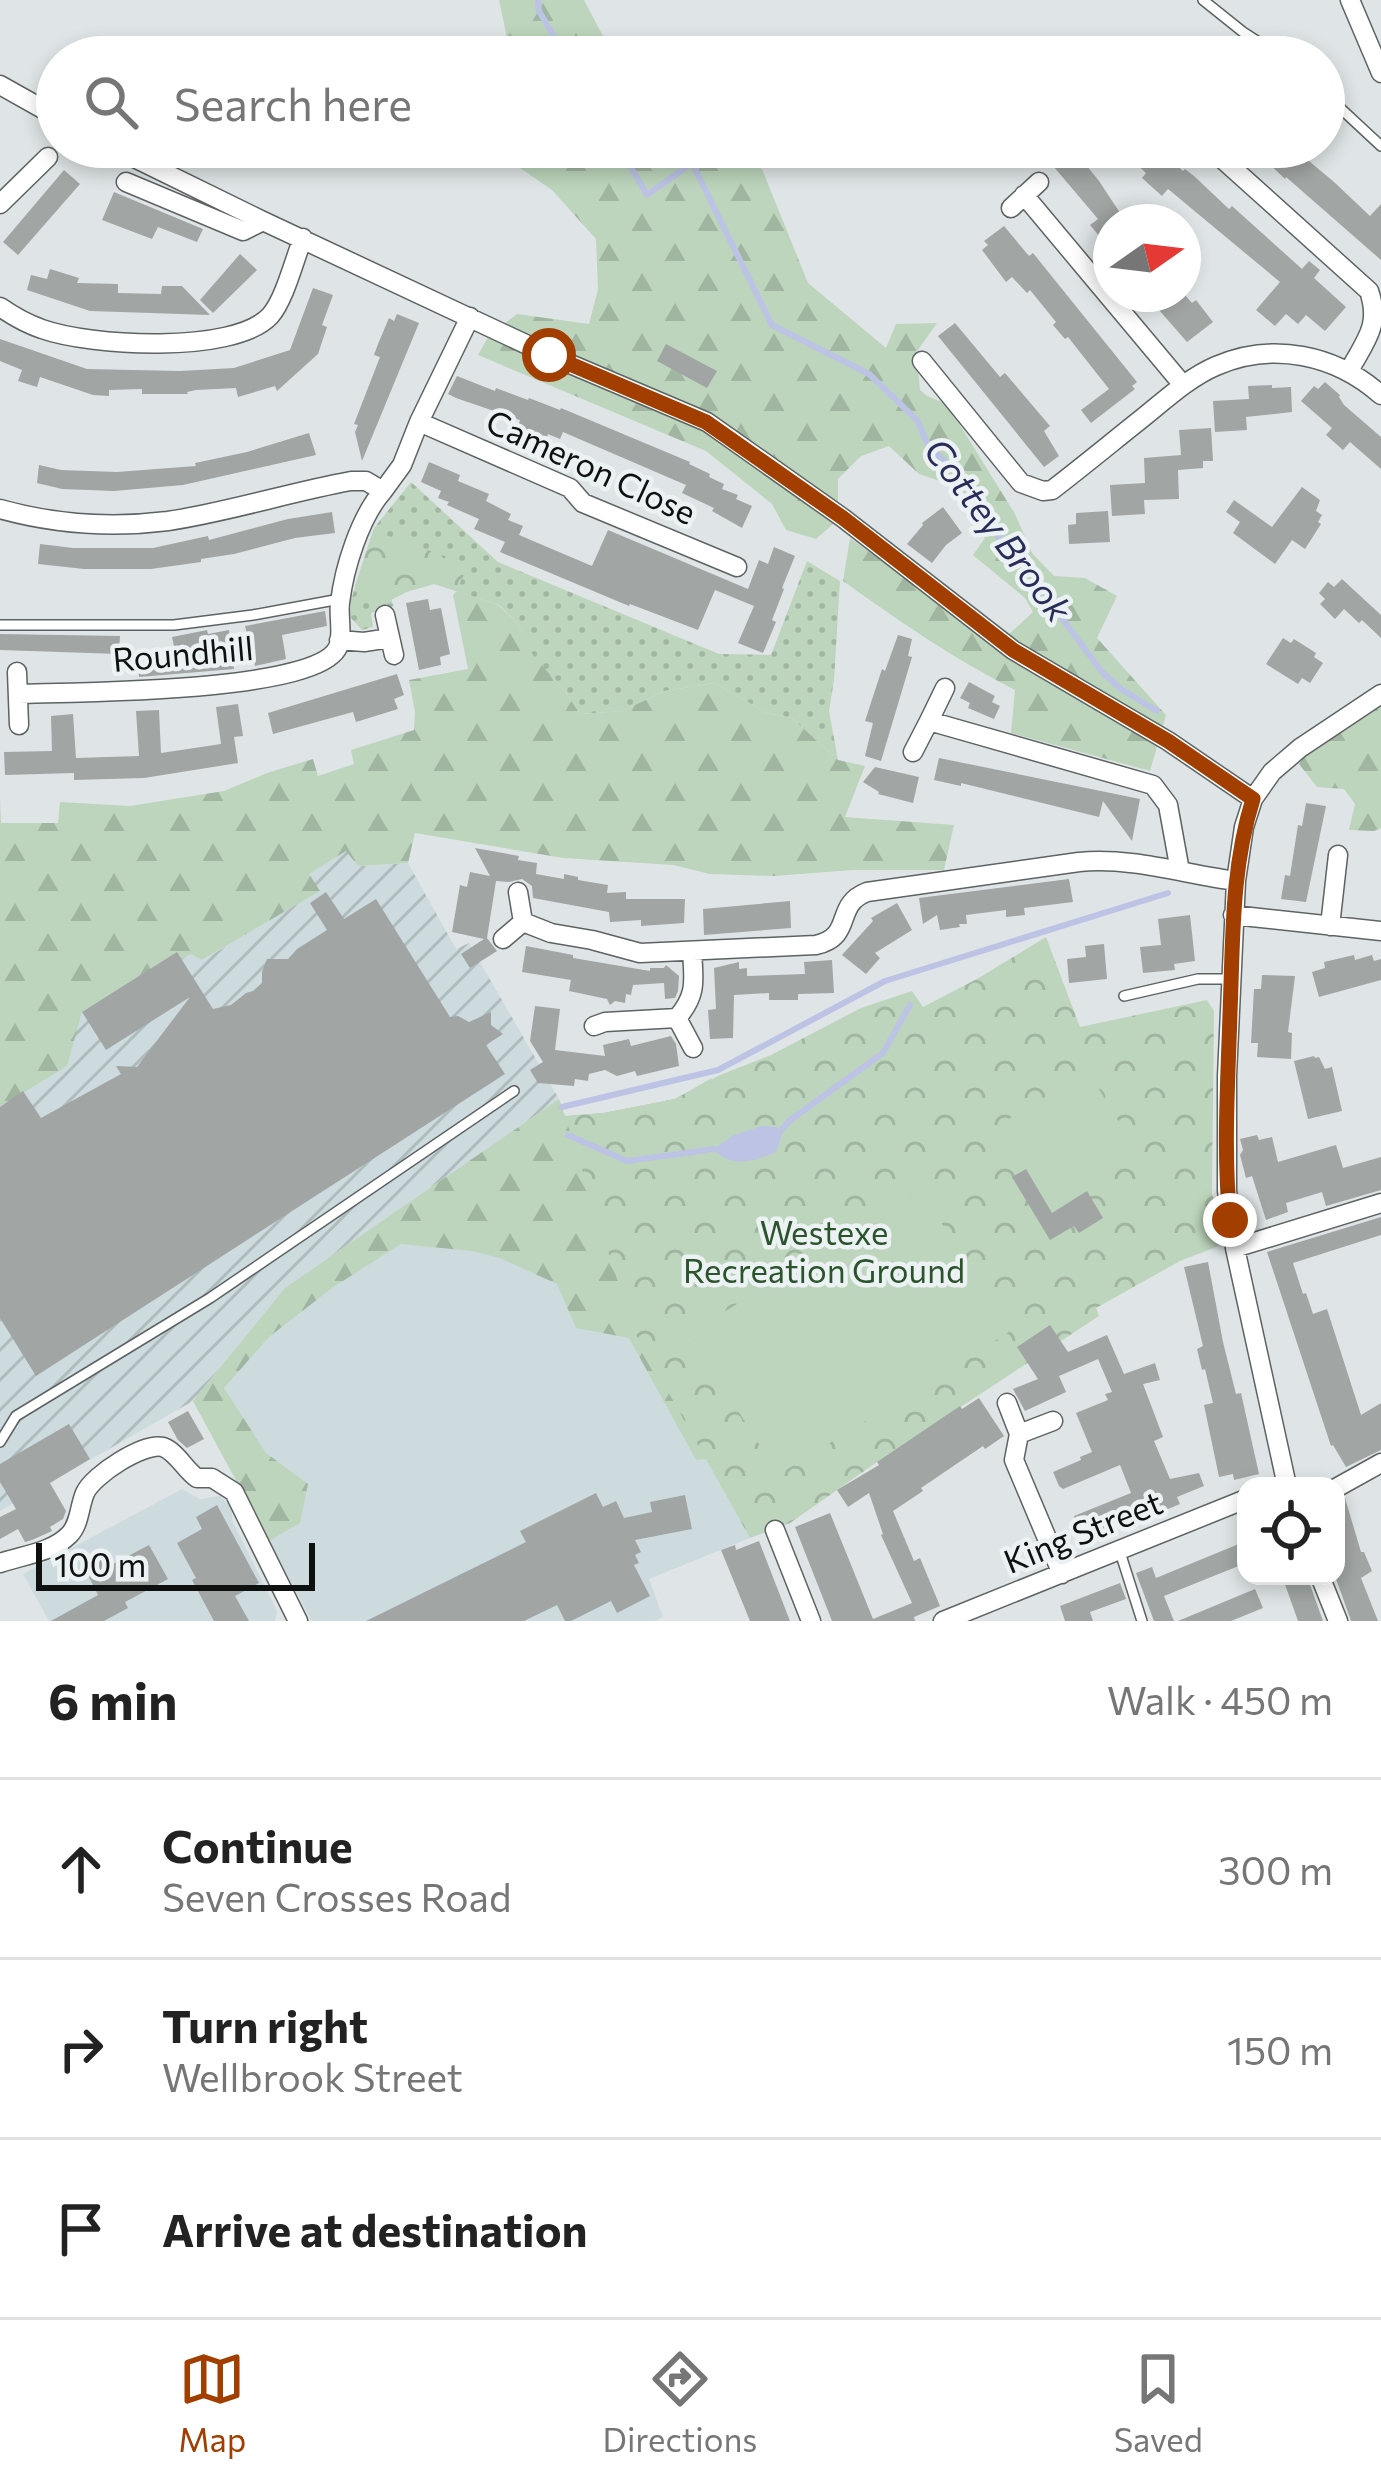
<!DOCTYPE html>
<meta charset="utf-8">
<style>
body{margin:0;font-family:Commissioner,sans-serif;background:#f6f6f6;color:#222}
.controls{position:absolute;right:36px;bottom:36px;display:grid;overflow:hidden;border-radius:24px;box-shadow:0 6px 18px #0003}
.controls button{width:108px;height:108px;display:grid;place-items:center;padding:0;border:0;border-bottom:3px solid #e0e0e0;background:#fff;color:#222;font:60px sans-serif}
.compass{position:absolute;left:1093px;top:204px;width:108px;height:108px;border-radius:50%;background:#fff;box-shadow:0 6px 18px #0003;rotate:76deg}
.scale{position:absolute;left:36px;bottom:30px;width:279px;box-sizing:border-box;padding-left:12px;border:6px solid #0f1111;border-top:0;font-size:33px;line-height:42px;white-space:nowrap;color:#0f1111;-webkit-text-stroke:9px #ecf2f3;paint-order:stroke}
.stop{position:absolute;width:36px;height:36px;margin:-27px;border:9px solid #a23f00;border-radius:50%;background:#fff}
.stop.end{background:#a23f00;border-color:#fff;box-shadow:0 3px 12px #0008}
.list{margin:0;padding:0;list-style:none}
h2{display:flex;justify-content:space-between;align-items:center;height:156px;margin:0;padding:0 48px;font-size:51px}
h2 small{font-size:39px;font-weight:400;color:#767676}
.list li{display:grid;grid-template-columns:78px 1fr auto;gap:36px;align-items:center;box-sizing:border-box;height:180px;padding:0 48px;border-top:3px solid #e0e0e0}
.list b{display:block;font-size:45px;white-space:nowrap}
.list p{margin:0;font-size:39px;white-space:nowrap;color:#767676}
.list em{font-size:39px;font-style:normal;color:#767676}
.icon{flex:none;width:66px;height:66px;fill:none;stroke:currentColor;stroke-width:2;stroke-linecap:round;stroke-linejoin:round}
.map{position:relative;flex:none;width:1381px;height:1621px;overflow:hidden}
.search{position:absolute;background:#fff;box-shadow:0 6px 18px #0003;left:36px;right:36px;top:36px;height:132px;display:flex;align-items:center;gap:30px;box-sizing:border-box;padding:0 42px;border-radius:66px;color:#767676;font-size:45px}
.sheet{height:696px;background:#fff}
nav{display:flex;justify-content:space-around;align-items:center;box-sizing:border-box;height:168px;border-top:3px solid #e0e0e0;background:#fff;font-size:33px;color:#767676}
nav a{display:grid;justify-items:center;gap:6px}
nav .on{color:#a23f00}
.map>svg:first-child{display:block}
.built{fill:#cddbde}
.industrial{fill:url(#industrial-furrows)}
.grass{fill:url(#grass-dots)}
.forest{fill:url(#forest-firs)}
.park{fill:url(#park-crowns)}
.pitch{fill:#bdd5bc}
.water{fill:#bcc3e5}
.lines{fill:none;stroke-linecap:round;stroke-linejoin:round}
.stream{stroke:#bcc3e5;stroke-width:6}
.building{fill:#a1a5a4}
.service-casing{stroke:#5d6263;stroke-width:12}
.minor-casing{stroke:#5d6263;stroke-width:21}
.service{stroke:#fff;stroke-width:9}
.minor{stroke:#fff;stroke-width:18}
.route{stroke:#a23f00;stroke-width:15}
.labels{text-anchor:middle;stroke-width:9;stroke-linejoin:round;paint-order:stroke}
.street-label{font-size:33px;fill:#0f1111;stroke:#ecf2f3}
.park-label{font-size:33px;fill:#2c542c;stroke:#ecf2f3}
.water-label{font-size:36px;font-style:italic;fill:#282d59;stroke:#ecf2f3}
</style>
<div class="map">
<svg width="1381" height="1621" viewBox="0 0 1381 1621">
<defs>
<pattern id="industrial-furrows" width="10" height="10" patternUnits="userSpaceOnUse" patternTransform="scale(3)"><rect width="10" height="10" fill="#cddbde"/><path d="M-1 1l2-2M0 10L10 0M9 11l2-2" fill="none" stroke="#afbbbd"/></pattern>
<pattern id="grass-dots" width="8" height="8" patternUnits="userSpaceOnUse" patternTransform="scale(3)"><rect width="8" height="8" fill="#bdd5bc"/><path d="M2 2h.1M6 6h.1" fill="none" stroke="#a1b6a1" stroke-width="1.8" stroke-linecap="round"/></pattern>
<pattern id="forest-firs" width="22" height="20" patternUnits="userSpaceOnUse" patternTransform="scale(3)"><rect width="22" height="20" fill="#bdd5bc"/><path d="M5 1l3.5 6h-7zM16 11l3.5 6h-7z" fill="#a1b6a1"/></pattern>
<pattern id="park-crowns" width="20" height="18" patternUnits="userSpaceOnUse" patternTransform="scale(3)"><rect width="20" height="18" fill="#bdd5bc"/><path d="M2 6a3 3 0 1 1 6 0M12 15a3 3 0 1 1 6 0" fill="none" stroke="#a1b6a1"/></pattern>
</defs>
<rect width="100%" height="100%" fill="#dfe5e6"/>
<path class="built" d="M559,1099L633,1329L750,1538L649,1579L663,1617L655,1621H312L193,1401L285,1288Z
M182,1489L200,1499L220,1496L232,1508V1520L277,1611L275,1621H49L23,1574Z"/>
<path class="industrial" d="M346,850L358,866L408,863L456,949L469,943L559,1099L285,1288L193,1401L0,1511V1107L66,1066L82,1012L177,952L191,954L203,960L319,891L308,874Z"/>
<path class="grass" d="M411,482L498,562L719,654L771,655L807,561L840,581L834,680L829,711L838,760L792,718L767,713L715,683L665,691L622,711L580,714L562,687L534,658L517,622L499,605L434,584L406,592L391,600L394,606L371,613L373,627L362,630L350,617L351,600L374,528Z"/>
<path class="forest" d="M499,0H584L614,57H511Z
M511,147H715L762,169L808,283L886,348L896,324L937,323L911,360L918,370L920,390L927,396L947,404L1015,514L1032,553L1054,576L1085,578L1117,596L1097,638L1166,715L1150,771L1011,733L1015,690C954,659 899,621 843,581L850,538L1000,646L1007,636L1033,612L1025,598L973,555L985,538L960,488L919,474L889,446L861,456L838,479V520L816,539L786,530L772,504L706,451L478,355L489,335L517,314L589,324L598,289L596,239L552,190L510,161Z
M457,591L498,605L517,622L534,657L562,687L580,714L622,711L665,691L715,683L767,713L792,718L838,760L865,766L845,817L954,825L944,870H853L774,876L710,874L673,865L563,858L415,833L408,863L358,866L346,851L309,874L320,891L202,960L191,954L182,959L177,953L82,1012L67,1066L0,1107V796L1,823H58L60,802L130,806L224,791L270,772L313,759L318,776L354,764L351,750L414,730L415,712L409,680L468,669L453,595Z
M1381,701V828L1374,831L1349,830L1355,804L1344,789L1317,787L1299,764L1320,735Z
M712,1078L644,1347L706,1459L696,1460L629,1338L576,1328L557,1284L502,1259L472,1251L401,1244L332,1288L269,1337L224,1388L266,1453L308,1484L300,1523L269,1541L193,1401L285,1288L559,1099L565,1116L603,1113L675,1099Z"/>
<path class="park" d="M373,531L468,564L457,591L434,584L406,592L390,600L367,598L355,586Z
M1046,937L1080,1027L1207,1000L1214,1011L1212,1193L1224,1244L1180,1261L1096,1308L1099,1316L877,1462L790,1523L750,1538L633,1329L565,1116L603,1113L675,1099L720,1075L771,1055L861,1008L912,991L923,1007L977,979Z"/>
<path class="pitch" d="M1088,1071L1140,1157L1054,1209L1002,1123Z
M921,1190L1009,1332L778,1475L690,1333Z"/>
<path class="water" d="M762,1126L777,1127L781,1138L776,1152C754,1161 731,1169 714,1149L734,1135Z"/>
<g class="lines">
<path class="stream" d="M538,0L539,11L566,57
M619,147L647,195L692,163L772,325L869,374L917,420L929,447L962,476L1011,558L1037,574L1049,601L1102,672L1121,689L1157,711
M562,1107L718,1070L885,981L1168,893
M779,1133L789,1121L883,1053L910,1005
M568,1135L627,1161L714,1149"/>
</g>
<path class="building" d="M1118,147H1156L1183,171L1185,169L1194,176L1229,209L1232,206L1302,269L1309,261L1320,270L1314,278L1346,307L1325,331L1306,315L1298,324L1286,314L1275,326L1256,310L1280,282L1168,189L1162,196L1142,178L1146,173Z
M1252,147H1277L1284,153L1292,147L1333,181L1370,216L1381,204V260L1286,177L1285,179Z
M1075,151L1099,181L1126,222H1111V250L1090,225L1098,219L1054,167Z
M64,170L80,184L18,255L3,242Z
M114,192L203,229L197,242L158,227L152,239L102,220Z
M1004,226L1029,256L1033,253L1137,382L1132,386L1135,389L1091,423L1081,410L1109,389L1068,337L1065,339L1053,325L1056,322L1030,290L1027,293L1012,277L1006,282L982,250L988,245L984,241Z
M240,254L257,270L213,313L200,300Z
M50,269L79,278L77,283L118,284V293L161,294L162,286H182L210,315L90,311L27,290L31,275L47,279Z
M313,288L333,295L322,325L327,327L318,354L277,391L275,386L238,397L236,388L196,390L187,392L188,394H142V389L109,390V396L93,395L40,377L37,387L18,381L22,370L0,361V339L87,369L180,371L234,368L290,350Z
M1145,294H1184L1192,303L1196,300L1213,322L1187,342Z
M397,314L419,323L362,461L355,432L358,425L354,424L380,357L374,355L378,344L389,318L394,321Z
M955,323L1000,377L1005,373L1050,426L1044,431L1059,456L1044,467L938,336Z
M666,344L717,371L707,388L657,361Z
M457,376L495,391L496,388L528,400L529,398L560,410L561,408L690,462L689,464L710,474L709,477L724,484L722,489L738,495L736,499L752,506L742,528L712,511L714,508L682,493L686,485L563,432L560,439L548,434L547,438L518,427L520,420L456,398L448,394Z
M1325,382L1340,395L1339,397L1344,405L1381,437V469L1350,442L1343,450L1326,435L1332,428L1301,401L1314,386L1318,389Z
M1272,385V388L1291,387L1292,412L1246,417L1247,430L1215,432L1213,401L1249,399L1248,386Z
M1211,428L1213,461H1203V468L1178,470L1179,499L1144,500L1145,514L1112,516L1110,485L1145,483L1144,458L1181,455L1179,430Z
M309,433L316,455L183,485L114,491L62,489L37,483L39,465L61,470L117,472L196,466L195,463L247,452Z
M429,462L460,475L458,481L489,494L486,501L511,514L508,520L523,526L519,535L592,566L608,530L748,589L759,560L768,564L774,547L795,556L782,588L784,589L772,620L776,622L763,653L738,643L754,606L715,590L698,630L630,604L629,606L500,552L505,542L474,529L479,519L447,505L449,502L438,498L441,491L421,482Z
M1302,487L1320,500L1316,511L1322,515L1318,522L1321,524L1305,549L1292,540L1275,564L1233,533L1240,522L1226,512L1234,500L1272,527Z
M943,507L962,533L946,545L932,563L907,544L923,525L922,523Z
M1108,511L1110,542L1069,544L1068,525L1076,524V513Z
M332,512L335,533L295,538L234,554L201,559V562L151,569H84L38,564L40,544L73,548H153L208,536L209,540L288,519Z
M1342,579L1381,615V638L1362,620L1359,623L1344,609L1335,619L1320,604L1325,599L1319,593L1328,582L1334,587Z
M428,599L430,610L441,608L450,654L440,657L441,665L419,670L406,603Z
M325,611L327,626L282,635L286,659L255,666L245,626Z
M207,630L208,634L229,630L234,669L139,677L138,665L177,660L172,637Z
M0,634L120,636L119,654L0,650Z
M898,635L912,639L908,656L912,657L881,761L865,756L873,723L865,721L882,669L885,671Z
M1283,638L1291,643L1294,639L1316,653L1314,657L1323,663L1310,683L1302,678L1298,684L1266,664Z
M397,674L404,695L394,699L398,709L356,722L353,712L273,734L268,713Z
M969,682L995,696L992,702L1000,706L994,719L968,708L970,703L960,698Z
M238,704L243,736L234,737L238,763L144,778L74,780V773L5,775L4,752L52,751L51,716L73,714L76,758L139,756L136,711L159,710L161,753L221,744L216,707Z
M939,758L1140,799L1132,841L1103,801L1099,817L961,783V786L934,780Z
M875,767L919,777L913,803L878,794L879,792L863,782Z
M1306,803L1326,806L1306,902L1281,899L1285,875L1290,876L1298,825L1302,826Z
M475,848L519,856L518,860L537,863L536,874L564,879V874L578,877V880L608,885L607,893L626,892V899H685L684,923L641,926V920L610,922L609,912L533,898L532,886L522,879L509,882L496,881L487,938L497,951L470,968L461,954L484,939L452,932L460,885L467,887L470,872L490,876Z
M1069,879L1073,902L1024,908L1025,915L1006,917V910L966,915L967,924H959L960,927L940,930L937,915L923,924L919,898Z
M326,892L344,919L376,899L450,1017L458,1016L469,1022L491,1012V1025L503,1034L486,1045L505,1074L36,1376L0,1318V1107L23,1091L41,1118L121,1074L116,1066L137,1067L190,997L106,1050L82,1012L177,952L213,1009L231,1005L246,993L253,991L262,983V972L267,959H288L297,949L327,930L310,903Z
M790,901L791,928L704,935L703,909Z
M897,903L912,930L875,953L880,958L866,974L842,955L873,921L871,918Z
M1190,915L1195,961L1174,964L1175,970L1143,973L1140,947L1161,945L1158,919Z
M1104,944L1107,979L1069,983L1067,959L1086,957L1085,946Z
M526,946L573,955V958L650,971V968H664L666,965L679,976L678,991L675,998L665,999L664,983L633,985L631,995L626,994L625,1003L615,1001L610,1005L607,999L569,991L571,980L522,972Z
M1354,955L1355,960L1372,955L1374,961L1381,959V980L1319,997L1312,972L1325,968L1324,962Z
M832,960L834,993L798,994V1000H769V993L734,995L733,1038L710,1039L708,1010L716,1009L714,968L739,962V969L747,968V976L805,974L804,962Z
M1262,975L1295,976L1288,1032L1292,1033L1291,1059L1257,1057L1258,1043H1251L1254,989H1261Z
M535,1006L560,1009L555,1050L605,1056L603,1045L629,1039L631,1046L671,1036L676,1044L679,1066L637,1076L635,1071L617,1076L605,1070L589,1074L588,1081L575,1079L574,1086L538,1083L530,1070L543,1062L530,1041Z
M1314,1056L1315,1058L1319,1057L1325,1069L1332,1067L1342,1111L1308,1119L1294,1061Z
M1257,1135L1259,1140L1272,1137L1278,1162L1336,1145L1343,1168L1381,1157V1190L1326,1206L1322,1192L1286,1203L1288,1212L1266,1220L1252,1176L1246,1178L1240,1155L1243,1150L1240,1139Z
M1026,1169L1052,1213L1087,1191L1103,1218L1079,1233L1074,1226L1050,1240L1012,1177Z
M1381,1217V1235L1293,1263L1303,1294L1306,1293L1313,1314L1327,1309L1361,1415L1381,1403V1450L1346,1467L1333,1445L1331,1446L1267,1252Z
M1208,1262L1223,1342L1236,1394L1241,1393L1259,1474L1234,1480L1233,1474L1219,1477L1204,1405L1213,1403L1205,1369L1202,1370L1197,1349L1203,1346L1184,1267Z
M1050,1325L1068,1352L1107,1335L1124,1374L1155,1363L1160,1380L1143,1384L1163,1437L1154,1441L1170,1479L1199,1473L1204,1486L1177,1497L1180,1504L1144,1519L1142,1515L1080,1540L1072,1521L1075,1520L1074,1516L1131,1493L1120,1465L1063,1489L1059,1486L1053,1472L1081,1460L1080,1457L1092,1452L1076,1413L1108,1400L1105,1394L1112,1392L1098,1359L1059,1376L1066,1392L1025,1411L1013,1389L1038,1379L1017,1347Z
M979,1398L1004,1436L985,1449L983,1446L921,1488L923,1491L893,1511L914,1561L920,1558L940,1606L914,1617L915,1621H832L795,1527L830,1513L873,1619L912,1603L881,1535L883,1534L869,1493L848,1507L837,1490L879,1465L877,1462L960,1406L962,1409Z
M188,1411L204,1439L187,1448L178,1440L168,1422Z
M69,1424L90,1459L50,1483L66,1511L63,1519L50,1527L52,1531L32,1540L25,1542L18,1529L0,1539V1517L16,1509L0,1482V1464Z
M596,1493L603,1507L616,1501L624,1518L652,1512L650,1502L685,1495L692,1529L635,1540L641,1552L635,1555L639,1563L634,1565L650,1596L617,1613L611,1601L571,1621H565L557,1605L524,1621H366L526,1542L520,1531Z
M1345,1498L1361,1552H1364L1372,1571L1361,1578L1378,1621H1351L1335,1576L1336,1501Z
M217,1505L259,1583L235,1596L249,1621H214L192,1580L196,1578L177,1543L202,1529L196,1517Z
M759,1541L764,1554L790,1621H750L721,1550L735,1545L736,1550Z
M1246,1541V1563L1164,1596L1174,1621H1154L1136,1573L1152,1567L1156,1578Z
M149,1545L168,1579L125,1602L128,1608L104,1621H51L98,1595L81,1561L104,1549L113,1564Z
M1282,1576H1307L1323,1621H1298Z
M1120,1583L1126,1599L1090,1612L1093,1621H1065L1060,1606Z
M1255,1589L1263,1608L1231,1621H1178Z"/>
<g class="lines">
<defs>
<path id="service" d="M1203,0L1243,32L1282,57
M1324,93L1381,146
M0,625H174L253,615L340,599
M1124,996L1198,979H1230
M0,1442L16,1416L210,1298L514,1091
M1120,1552L1142,1621"/>
<path id="minor" d="M1350,0L1381,73
M0,85L57,117
M112,147L263,221L549,355L707,422L843,518L1013,650L1168,741L1253,799
M1209,147L1369,291C1381,326 1365,341 1349,371
M1189,155L1196,147
M126,182L243,231L263,221
M1024,195L1183,385
M0,204L48,157
M1011,208L1039,182
M0,307C13,316 27,324 42,329C89,346 233,355 270,316C285,299 294,260 303,238
M922,361L1021,483L1043,491L1052,490C1082,467 1111,443 1140,420C1164,401 1188,378 1216,366C1273,341 1336,355 1381,395
M419,422L570,488L583,503L737,567
M0,509C54,524 112,528 168,521C229,512 290,492 351,481H366L383,491L402,465L419,422L470,317
M385,615L394,655
M339,640L364,642L390,638
M17,672L19,725
M18,694C72,692 311,693 337,649C344,637 338,616 340,603C344,568 360,517 383,491
M929,721L945,688
M913,752L929,721L1153,785L1168,805L1180,871
M518,892L523,922L551,933L592,940L640,953L816,945C855,936 833,905 867,892L1079,862C1133,857 1183,874 1236,881
M1233,915L1381,931
M1330,926L1338,855
M503,939L523,922
M677,1018L693,1048
M594,1026L605,1022L677,1018C697,995 694,981 692,952
M1235,1248L1381,1203
M1007,1403L1019,1434
M1053,1421L1019,1434L1014,1460L1062,1574
M1287,1486L1235,1248L1227,1191V1076L1236,881L1244,827L1253,799L1272,772L1300,748L1381,694
M1336,1488L1381,1463
M775,1530L811,1621
M0,1563C23,1555 51,1553 69,1535C80,1524 79,1507 85,1493C93,1475 144,1442 163,1447C177,1452 185,1470 197,1478H212L234,1492L298,1621
M1320,1576L1338,1621
M943,1621L1246,1499"/>
</defs>
<use href="#service" class="service-casing"/>
<use href="#minor" class="minor-casing"/>
<use href="#service" class="service"/>
<use href="#minor" class="minor"/>
</g>
<g class="lines">
<path class="route" d="M549,355L706,422L843,518L1013,650L1168,741L1253,799C1231,869 1233,941 1230,1013C1228,1082 1223,1151 1230,1220"/>
</g>
<g class="labels">
<g class="street-label">
<text transform="translate(591 467) rotate(25)" y="12">Cameron Close</text>
<text transform="translate(183 654) rotate(-5)" y="12">Roundhill</text>
<text transform="translate(1083 1532) rotate(-22)" y="12">King Street</text>
</g>
<g class="park-label">
<text x="824" y="1245">Westexe<tspan x="824" dy="38">Recreation Ground</tspan></text>
</g>
<g class="water-label">
<text transform="translate(998 530) rotate(53)" y="13">Cottey Brook</text>
</g>
</g>
</svg>
<div class="controls">
<button><svg class="icon" aria-label="locate" viewBox="0 0 24 24"><circle cx="12" cy="12" r="6"/><path d="M12 2v4M12 18v4M2 12h4M18 12h4"/></svg></button>
</div>
<svg class="compass" viewBox="-18 -18 36 36"><path d="M0-13l5 13h-10z" fill="#e53935"/><path d="M0 13l5-13h-10z" fill="#767676"/></svg>
<div class="scale">100 m</div>
<div class="stop" style="left:549px;top:355px"></div>
<div class="stop end" style="left:1230px;top:1220px"></div>
<div class="search"><svg class="icon" aria-label="search" viewBox="0 0 24 24"><circle cx="10" cy="10" r="6"/><path d="M15 15l6 6"/></svg>Search here</div>
</div>
<section class="sheet">
<h2>6 min<small>Walk · 450 m</small></h2>
<ul class="list">
<li><svg class="icon" aria-label="ahead" viewBox="0 0 24 24"><path d="M12 20V5M6 11l6-6 6 6"/></svg><div><b>Continue</b><p>Seven Crosses Road</p></div><em>300 m</em></li>
<li><svg class="icon" aria-label="right" viewBox="0 0 24 24"><path d="M7 20v-9h11M14 6l5 5-5 5"/></svg><div><b>Turn right</b><p>Wellbrook Street</p></div><em>150 m</em></li>
<li><svg class="icon" aria-label="arrive" viewBox="0 0 24 24"><path d="M6 21V4h12l-3 4 3 4H6"/></svg><div><b>Arrive at destination</b></div></li>
</ul>
</section>
<nav>
<a class="on"><svg class="icon" aria-label="map" viewBox="0 0 24 24"><path d="M3 6l6-2 6 2 6-2v14l-6 2-6-2-6 2zM9 4v14M15 6v14"/></svg>Map</a>
<a><svg class="icon" aria-label="directions" viewBox="0 0 24 24"><path d="M12 3l9 9-9 9-9-9zM9 14v-3h6M13 9l2 2-2 2"/></svg>Directions</a>
<a><svg class="icon" aria-label="saved" viewBox="0 0 24 24"><path d="M7 4h10v16l-5-4-5 4z"/></svg>Saved</a>
</nav>
